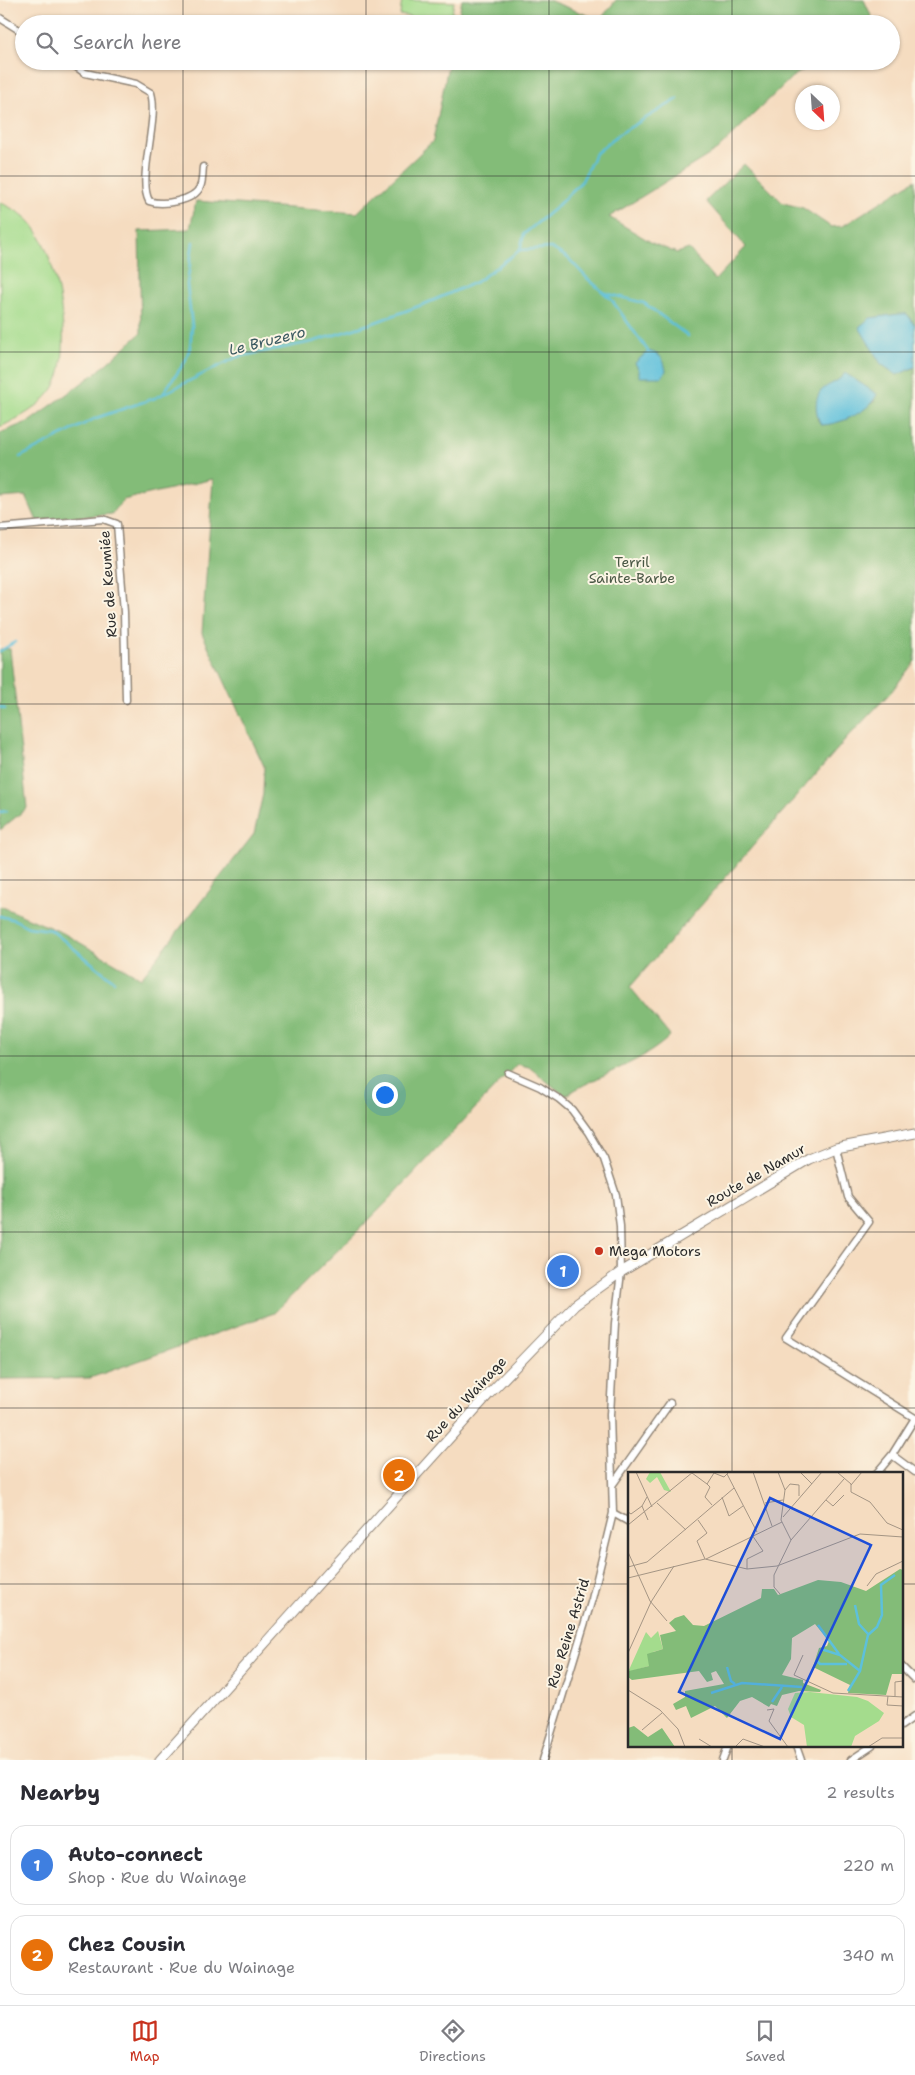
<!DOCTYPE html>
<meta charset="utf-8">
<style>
body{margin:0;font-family:"Shantell Sans",sans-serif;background:#f2f2f3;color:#2b2b33}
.compass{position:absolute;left:795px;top:85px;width:45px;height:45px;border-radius:50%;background:#fff;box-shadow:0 1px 4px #0004;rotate:155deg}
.you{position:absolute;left:384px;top:1094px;width:18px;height:18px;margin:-12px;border:4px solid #fff;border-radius:50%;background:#1a73e8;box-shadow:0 0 0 8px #1a73e833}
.badge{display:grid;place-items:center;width:32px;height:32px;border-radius:50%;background:#c8321e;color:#fff;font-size:16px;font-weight:700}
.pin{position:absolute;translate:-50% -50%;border:2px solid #fff;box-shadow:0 1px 5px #0006}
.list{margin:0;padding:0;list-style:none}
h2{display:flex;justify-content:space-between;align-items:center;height:65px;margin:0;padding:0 20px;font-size:21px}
h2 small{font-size:16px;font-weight:400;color:#7c7c81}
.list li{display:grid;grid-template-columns:32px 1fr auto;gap:15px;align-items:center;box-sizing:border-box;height:80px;margin:0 10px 10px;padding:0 10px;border:1px solid #e1e1e2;border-radius:15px}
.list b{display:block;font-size:19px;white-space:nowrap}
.list p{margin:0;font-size:16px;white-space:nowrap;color:#7c7c81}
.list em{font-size:16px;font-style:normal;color:#7c7c81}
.icon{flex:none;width:28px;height:28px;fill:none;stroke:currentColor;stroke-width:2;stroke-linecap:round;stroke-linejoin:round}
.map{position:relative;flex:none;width:915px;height:1760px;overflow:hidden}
.search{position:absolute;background:#fff;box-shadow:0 1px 4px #0004;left:15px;right:15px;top:15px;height:55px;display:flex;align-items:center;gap:12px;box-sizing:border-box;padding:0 18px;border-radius:28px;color:#7c7c81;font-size:19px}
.sheet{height:245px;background:#fff}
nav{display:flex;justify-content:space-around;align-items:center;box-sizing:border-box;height:70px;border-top:1px solid #e1e1e2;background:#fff;font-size:14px;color:#7c7c81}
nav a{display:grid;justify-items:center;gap:2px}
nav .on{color:#c8321e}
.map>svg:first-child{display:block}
.green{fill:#a4dc8d;stroke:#68845c}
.forest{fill:#83bc78;stroke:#577452;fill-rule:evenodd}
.water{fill:#5dc0db;stroke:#447683}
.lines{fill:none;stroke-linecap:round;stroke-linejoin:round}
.stream{stroke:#5dc0db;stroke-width:2.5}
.minor-casing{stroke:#908476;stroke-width:9}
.secondary-casing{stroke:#908476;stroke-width:11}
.minor{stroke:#fff;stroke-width:6}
.secondary{stroke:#fff;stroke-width:9}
.grid{fill:none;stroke:#2b2b2b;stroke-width:1;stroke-opacity:0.55}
.poi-dot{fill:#c8321e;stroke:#fcf5e5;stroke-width:2}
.labels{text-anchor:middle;stroke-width:4;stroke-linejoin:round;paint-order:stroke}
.park-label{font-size:14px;fill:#495744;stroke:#fcf5e5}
.street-label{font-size:14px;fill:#2b2b2b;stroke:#fcf5e5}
.poi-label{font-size:14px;fill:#2b2b2b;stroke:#fcf5e5;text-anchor:start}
.water-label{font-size:15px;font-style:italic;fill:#3a5860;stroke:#fcf5e5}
.inset-river{fill:none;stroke:#5dc0db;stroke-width:2.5}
.inset-road{fill:none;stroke:#a49584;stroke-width:1}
.view{fill:#1d4ed8;fill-opacity:0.15;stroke:#1d4ed8;stroke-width:2.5}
.inset-edge{fill:none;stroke:#2b2b2b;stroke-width:2.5}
</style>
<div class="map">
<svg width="915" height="1760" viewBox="0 0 915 1760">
<rect width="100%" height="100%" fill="#fcf5e5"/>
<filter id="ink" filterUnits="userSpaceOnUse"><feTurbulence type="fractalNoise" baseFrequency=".02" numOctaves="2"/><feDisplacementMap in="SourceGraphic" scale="10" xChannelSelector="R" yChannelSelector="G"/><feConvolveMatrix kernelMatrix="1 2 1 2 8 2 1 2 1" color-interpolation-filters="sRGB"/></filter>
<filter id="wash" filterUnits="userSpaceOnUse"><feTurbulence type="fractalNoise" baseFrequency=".0096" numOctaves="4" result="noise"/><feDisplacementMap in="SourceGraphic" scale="20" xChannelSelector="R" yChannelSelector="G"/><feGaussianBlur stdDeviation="1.12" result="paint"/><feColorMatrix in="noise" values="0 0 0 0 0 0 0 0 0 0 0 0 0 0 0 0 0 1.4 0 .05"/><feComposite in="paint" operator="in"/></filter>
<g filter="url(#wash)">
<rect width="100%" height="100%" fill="#f5dcc0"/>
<path class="green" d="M402,0L454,2L450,24L400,15Z
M0,202C8,207 19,211 26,218C57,244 77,357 52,390C39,408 19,418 0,427Z"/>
<path class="forest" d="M462,0H548L600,20L616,0H864L875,24H457Z
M449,61H818L792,77L717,150L609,217L654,244L677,253L689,249L715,280L746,247L706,201L744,164L783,203L803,208L831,227L843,226L915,180V325L907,314L886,316L909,370L915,367V661L891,692L848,737L630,987L670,1036C643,1063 598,1074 565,1096L529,1067L517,1064L385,1204L274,1313L90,1378L0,1379V906L63,933L141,978L254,834L263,794L264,766L202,633L213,479L123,500L112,514L37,521L26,496L0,498V433L30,421L97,372L141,333L139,231L190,229L196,201L357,213L433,141ZM845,373L875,401L845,420L822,425L817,419L829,387L839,382Z
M0,649H10L27,808L0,830Z"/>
<path class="water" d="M899,314H907L915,325V367L897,375L881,364L859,327L870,318Z
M648,351C661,354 664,359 666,371L661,377H639V370L635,363Z
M845,373L877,394C871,411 839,425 821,425C816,416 813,399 822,390C829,383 837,384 845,373Z"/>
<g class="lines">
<path class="stream" d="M520,250L524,234L554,209L582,181L595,154L619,134L678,99
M520,250L551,248L568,258L587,278L611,299L648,351
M605,293L644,303L688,336
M164,392L185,362L190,347L192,326L187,285L193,242
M20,457L96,418L155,398L237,357L312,342L373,323L427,303L476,282L520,250
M0,651L15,642
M0,707L5,709
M0,812L7,811
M0,916L15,920L28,927L51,930L114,981"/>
</g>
</g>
<g filter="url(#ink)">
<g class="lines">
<defs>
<path id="minor" d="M0,18L24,33
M68,61L85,73L136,84L151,93C159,120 137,179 149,201C162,206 194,201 200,187C203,181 202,173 203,167
M0,528L103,519L117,524L124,612L126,700
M508,1073L540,1087L559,1099L572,1110L588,1132L604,1159L616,1195L620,1226L621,1272L615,1323L610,1415L613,1513L592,1599L543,1760
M836,1148L848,1197L869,1222L786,1338L915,1418
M892,1455L915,1472
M876,1474L892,1455L915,1418
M613,1484L670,1403
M613,1513L629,1522
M901,1666L915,1680
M901,1726L915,1716
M796,1746L801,1760
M723,1760L728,1746
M851,1760L872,1746"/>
<path id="secondary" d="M160,1760L489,1394L575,1305L621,1272L809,1159L836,1148L915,1133"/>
</defs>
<use href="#minor" class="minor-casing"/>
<use href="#secondary" class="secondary-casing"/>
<use href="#minor" class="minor"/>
<use href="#secondary" class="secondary"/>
</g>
</g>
<path class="grid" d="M183,0V24M366,0V24M549,0V24M732,0V24M183,61V1760M366,61V1760M549,61V1760M732,61V1474M0,176H915M0,352H915M0,528H915M0,704H915M0,880H915M0,1056H915M0,1232H915M0,1408H915M0,1584H629M901,1584H915M732,1746V1760"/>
<circle class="poi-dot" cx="599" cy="1251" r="5"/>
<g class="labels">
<g class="park-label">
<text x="632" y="567">Terril<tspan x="632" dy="16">Sainte-Barbe</tspan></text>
</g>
<g class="street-label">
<text transform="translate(108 584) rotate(-94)" y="5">Rue de Keumiée</text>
<text transform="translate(756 1175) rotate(-30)" y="5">Route de Namur</text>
<text transform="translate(466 1399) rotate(-47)" y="5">Rue du Wainage</text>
<text transform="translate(568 1633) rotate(-73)" y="5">Rue Reine Astrid</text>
</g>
<g class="poi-label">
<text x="609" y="1256">Mega Motors</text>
</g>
<g class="water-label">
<text transform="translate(267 341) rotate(-14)" y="5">Le Bruzero</text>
</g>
</g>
<g transform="translate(628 1472)">
<rect width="275" height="275" fill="#f5dcc0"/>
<path d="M22,0H32L43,20L36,18L29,5L22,11L18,7ZM30,159L35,177L25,180L21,194L0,200L18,160L23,166ZM182,220L229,225L240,229L256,241L251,249L227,264L223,275H179L176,253L163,245L160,237L167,221Z" fill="#a4dc8d"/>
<path d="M272,97L275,98V202H264L258,223L220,221L222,213L185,195L191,176L199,174L201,169L187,152L164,166L163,187L154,203L175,208V211L193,218L192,220L171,219L154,223L149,234L143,232L141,235L124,225L112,229L99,246L87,234L63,246L58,234L48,238L45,232L57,225V219L96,212L88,199L83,201L85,208L79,210L71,199L4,208L0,205L1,199L21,194L19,182L35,177L32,163L48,159L41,151L47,146L56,143L65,153L76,154L133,126L134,117H146L150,123L190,108L213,110L238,119ZM6,254L20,265L34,256L47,275H0V256Z" fill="#83bc78"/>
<path class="inset-river" d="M227,133L231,152L240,162M190,153L211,182M193,177L212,183L232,199M188,188L192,192H219M99,195L103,209L107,212M220,219L232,199L240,163L249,155L254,143L253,113L267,103M83,221L114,211L174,215M144,230L154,215"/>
<path class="inset-road" d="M8,0L24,35M125,0L144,54M150,0L157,18L153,48L163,68M172,0L184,12M209,0L223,12V20L242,30L259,51L275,58M64,1L79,12M99,2L129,60M223,13L234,0M157,18L162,12L171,13V24M94,25L101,44L115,34M198,28L205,34L216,23M29,31L58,58M137,31L155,28M84,33L77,25L82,15L79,12L86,1L96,5L101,0M14,34L20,48M0,40L3,42L14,34L19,25M155,45L194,0M70,48L79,61L69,69L77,87M0,53L65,0M0,80L22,129L39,149M78,87L154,50M0,95L19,90L106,16M119,97V87L135,79L124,63M0,106L77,87L119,97L149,94L232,62L275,65M239,114L248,102L275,89M152,122L146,115V103L163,68L216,7M0,181L23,130L46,94M175,183L166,203L205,221L275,225M0,218L32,238L50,257L57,275M260,224L259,233L275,234M267,224V210L275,209M139,238L146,237L141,249L160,275M14,258L34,241M71,267L84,275M107,275L115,267L137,275M240,275L254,266H275"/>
<path class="view" d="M142,26L243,73L152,267L51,220Z"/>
<rect width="275" height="275" class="inset-edge"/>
</g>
</svg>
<svg class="compass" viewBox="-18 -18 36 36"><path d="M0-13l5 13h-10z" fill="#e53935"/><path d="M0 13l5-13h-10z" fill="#7c7c81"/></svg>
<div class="you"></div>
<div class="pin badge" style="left:563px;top:1271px;background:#3f7fe0">1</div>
<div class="pin badge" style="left:399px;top:1475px;background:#e8710a">2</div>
<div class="search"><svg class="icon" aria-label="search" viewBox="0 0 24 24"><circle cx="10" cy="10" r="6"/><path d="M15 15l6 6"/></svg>Search here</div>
</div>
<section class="sheet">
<h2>Nearby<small>2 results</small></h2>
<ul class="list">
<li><span class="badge" style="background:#3f7fe0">1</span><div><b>Auto-connect</b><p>Shop · Rue du Wainage</p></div><em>220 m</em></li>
<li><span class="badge" style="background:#e8710a">2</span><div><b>Chez Cousin</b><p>Restaurant · Rue du Wainage</p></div><em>340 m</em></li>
</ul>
</section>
<nav>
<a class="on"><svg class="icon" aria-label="map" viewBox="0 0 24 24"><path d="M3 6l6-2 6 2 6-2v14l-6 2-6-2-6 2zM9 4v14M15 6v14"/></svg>Map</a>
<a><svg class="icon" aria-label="directions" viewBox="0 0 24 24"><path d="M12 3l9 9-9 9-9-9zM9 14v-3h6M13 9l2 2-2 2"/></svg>Directions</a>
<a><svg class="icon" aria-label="saved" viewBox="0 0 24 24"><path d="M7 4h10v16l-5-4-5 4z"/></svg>Saved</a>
</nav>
